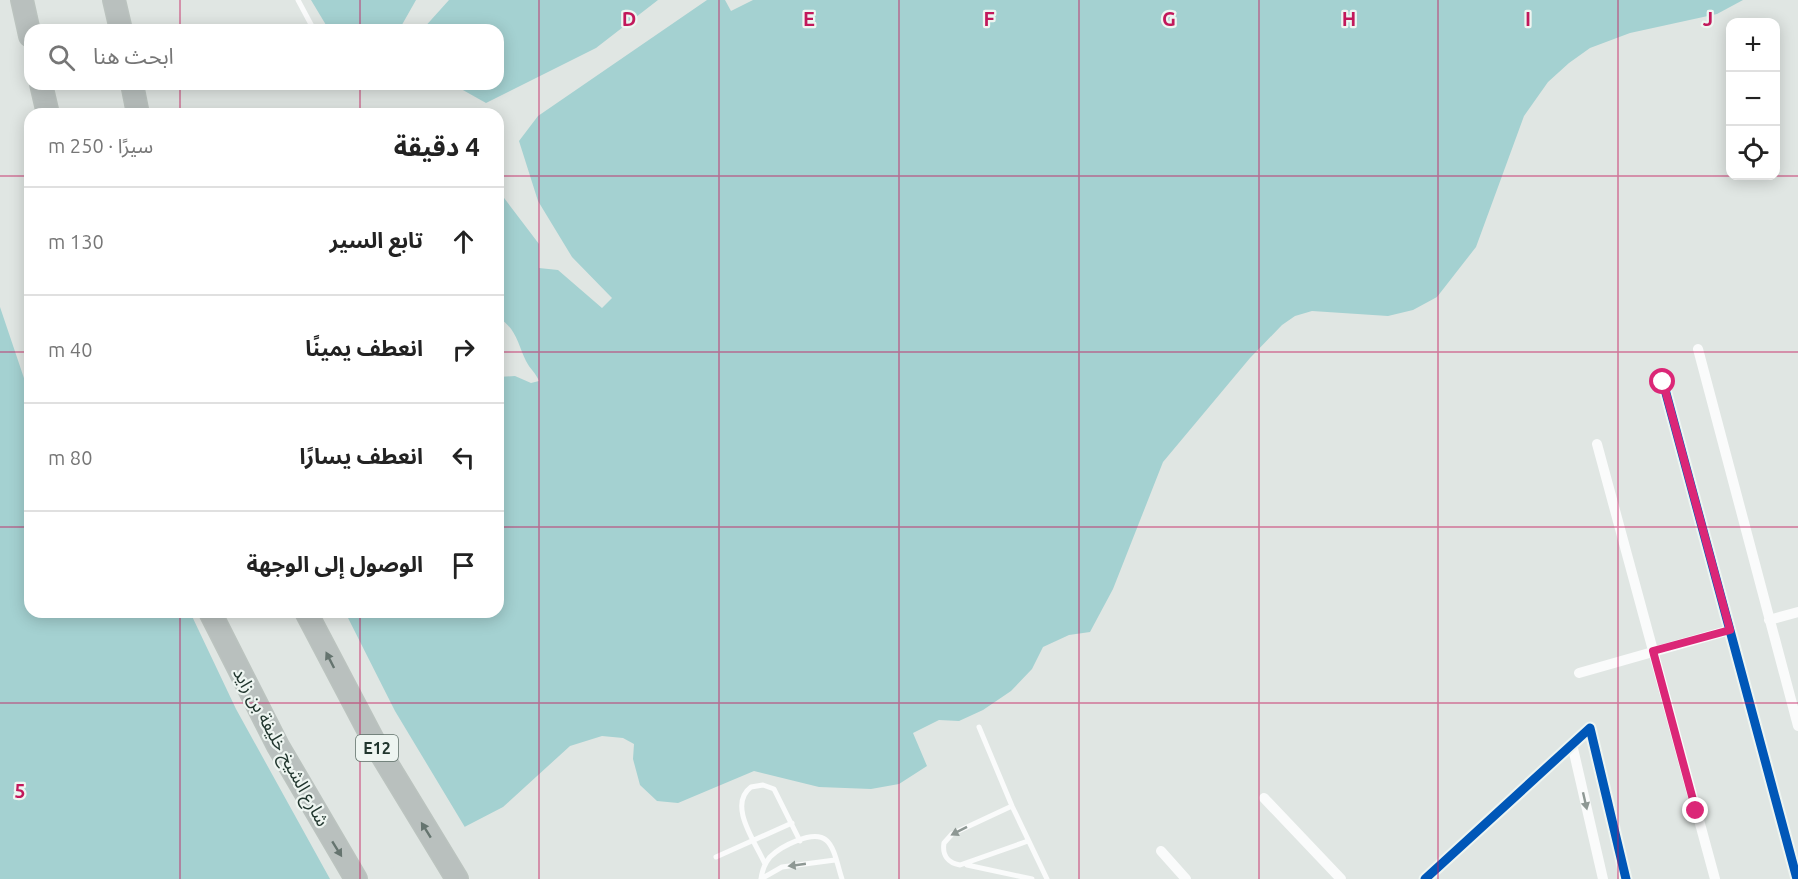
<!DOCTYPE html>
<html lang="ar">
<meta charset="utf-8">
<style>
body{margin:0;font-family:Ubuntu,"Noto Sans Arabic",sans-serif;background:#f6f6f6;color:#222;direction:rtl}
.controls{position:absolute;right:18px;top:18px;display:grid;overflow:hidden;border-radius:12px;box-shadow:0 3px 15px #0003}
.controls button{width:54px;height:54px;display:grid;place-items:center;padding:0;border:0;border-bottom:2px solid #e0e0e0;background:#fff;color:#222;font:30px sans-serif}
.stop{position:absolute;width:18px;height:18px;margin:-14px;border:4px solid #db2777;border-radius:50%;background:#fff}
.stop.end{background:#db2777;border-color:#fff;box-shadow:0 2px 6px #0008}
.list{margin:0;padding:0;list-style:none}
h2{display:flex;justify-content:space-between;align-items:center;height:78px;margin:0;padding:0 24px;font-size:26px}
h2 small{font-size:20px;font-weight:400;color:#767676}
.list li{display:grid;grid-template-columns:39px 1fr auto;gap:18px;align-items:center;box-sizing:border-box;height:108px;padding:0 24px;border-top:2px solid #e0e0e0}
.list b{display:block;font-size:22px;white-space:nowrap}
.list em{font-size:20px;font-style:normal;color:#767676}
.icon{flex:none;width:33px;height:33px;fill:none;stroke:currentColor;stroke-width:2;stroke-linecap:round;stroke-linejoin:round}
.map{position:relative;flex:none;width:1798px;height:879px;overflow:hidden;direction:ltr}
.search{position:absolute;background:#fff;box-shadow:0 3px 15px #0003;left:24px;top:24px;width:480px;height:66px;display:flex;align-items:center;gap:15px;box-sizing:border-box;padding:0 21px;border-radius:18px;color:#767676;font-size:22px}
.panel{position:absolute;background:#fff;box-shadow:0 3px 15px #0003;left:24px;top:108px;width:480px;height:510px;border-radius:18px;direction:rtl}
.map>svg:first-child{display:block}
.water{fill:#a4d1d1}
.pier{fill:#e0e6e3}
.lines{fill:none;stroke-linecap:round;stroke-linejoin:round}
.motorway-casing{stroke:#bbc3bf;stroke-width:24}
.service{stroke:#fafbfb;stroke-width:5}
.minor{stroke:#fafbfb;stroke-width:10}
.motorway{stroke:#b9c0be;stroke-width:21}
.cycleway-casing{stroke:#eef5f1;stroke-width:13}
.cycleway{stroke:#0057b8;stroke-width:9}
.oneway{fill:#65746f}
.oneway2{fill:#8e9894}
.route{stroke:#db2777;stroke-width:8}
.grid{fill:none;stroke:#c2185b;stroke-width:1.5;stroke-opacity:0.55}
.labels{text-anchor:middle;stroke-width:4.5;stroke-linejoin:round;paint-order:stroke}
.shield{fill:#eef5f1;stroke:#5e6f68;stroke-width:1.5}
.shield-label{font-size:16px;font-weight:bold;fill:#21362e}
.street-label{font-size:18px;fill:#21362e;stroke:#eef5f1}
.grid-label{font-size:20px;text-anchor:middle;font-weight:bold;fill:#c2185b;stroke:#eef5f1;stroke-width:4.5;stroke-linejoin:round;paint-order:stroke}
</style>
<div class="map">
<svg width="1798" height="879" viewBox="0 0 1798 879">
<rect width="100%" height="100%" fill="#e0e6e3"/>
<path class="water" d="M311,0H416L399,30H329Z
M449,0H658L596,48L486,103L454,85L417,89L415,84H498V30H422Z
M707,0H725L731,11L753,0H1743L1717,14L1630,33L1590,48L1569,63L1548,82L1524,116L1476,247L1437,297L1413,310L1388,316L1312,311L1295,316L1282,325L1250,358L1163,462L1113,589L1090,632L1069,635L1043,647L1032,669L1011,691L983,710L959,721L939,720L913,733L927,766L899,784L871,789L819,787L754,771L678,803L657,801L640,785L633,759L634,744L623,738L602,736L570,746L503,807L364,879H0V307L30,396V612H498V377L515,376L531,383L539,381C536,373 530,369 526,361C518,345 516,327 498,318V190L539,244V268L558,270L602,308L612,298L572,257L538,201L519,141L538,116Z"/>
<path class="pier" d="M190,612H345L395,711L466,829L371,879H330L236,709Z"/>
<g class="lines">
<defs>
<path id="motorway" d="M22,0L30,36
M114,0L121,30
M41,84L48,114
M132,84L138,114
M210,612L278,746L356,879
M306,612L378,749L457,879"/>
</defs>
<use href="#motorway" class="motorway-casing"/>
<path class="service" d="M298,0L314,30
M979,727L1012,806L1047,879
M1012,806L952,834L944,843C942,855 948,863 960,865L1028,841
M716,857L792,823
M765,864C756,843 727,805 751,787L763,785L774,789L800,841
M967,865L1032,879
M761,879C762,871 764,864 770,857C780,847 813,829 826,840C835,847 838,868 842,879
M761,879L782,867L835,860"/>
<path class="minor" d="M1698,349L1798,726
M1663,382L1797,879
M1597,444L1715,879
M1769,620L1798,612
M1579,673L1730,630
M1572,744L1603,879
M1264,798L1341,879
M1161,851L1186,879
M1425,879L1590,728L1626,879"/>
<use href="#motorway" class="motorway"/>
<defs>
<path id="cycleway" d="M1663,382L1797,879
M1425,879L1590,728L1626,879"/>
</defs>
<use href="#cycleway" class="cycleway-casing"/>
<use href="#cycleway" class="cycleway"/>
</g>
<defs><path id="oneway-solid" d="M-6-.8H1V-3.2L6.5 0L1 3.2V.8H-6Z" transform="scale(1.5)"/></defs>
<g class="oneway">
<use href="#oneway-solid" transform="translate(330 660) rotate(-117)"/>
<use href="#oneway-solid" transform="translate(426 830) rotate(-122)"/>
<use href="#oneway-solid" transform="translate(337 849) rotate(58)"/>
</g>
<g class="oneway2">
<use href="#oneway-solid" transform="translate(1585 801) rotate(77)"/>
<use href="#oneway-solid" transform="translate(959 831) rotate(153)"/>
<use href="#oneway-solid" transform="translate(797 865) rotate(172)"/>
</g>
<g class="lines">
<path class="route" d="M1663,382L1730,630L1653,651L1696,811"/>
</g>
<path class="grid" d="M180,0V30M360,0V30M539,0V879M719,0V879M899,0V879M1079,0V879M1259,0V879M1438,0V879M1618,0V879M180,84V114M360,84V114M0,176H30M498,176H1798M0,352H30M498,352H1798M0,527H30M498,527H1798M180,612V879M360,612V879M0,703H1798"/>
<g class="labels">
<rect class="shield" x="356" y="735" width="42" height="26" rx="4.5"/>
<g class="shield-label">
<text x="377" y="754">E12</text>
</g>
<g class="street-label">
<text transform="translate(281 747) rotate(61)" y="6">شارع الشيخ خليفة بن زايد</text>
</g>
</g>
<g class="grid-label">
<text x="629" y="26">D</text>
<text x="809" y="26">E</text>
<text x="989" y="26">F</text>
<text x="1169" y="26">G</text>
<text x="1349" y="26">H</text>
<text x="1528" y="26">I</text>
<text x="1708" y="26">J</text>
<text x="20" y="798">5</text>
</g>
</svg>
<div class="controls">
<button>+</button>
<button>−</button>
<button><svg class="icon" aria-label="locate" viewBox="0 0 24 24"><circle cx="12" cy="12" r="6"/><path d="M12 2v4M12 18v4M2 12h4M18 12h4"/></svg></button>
</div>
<div class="stop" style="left:1663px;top:382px"></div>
<div class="stop end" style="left:1696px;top:811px"></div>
<div class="search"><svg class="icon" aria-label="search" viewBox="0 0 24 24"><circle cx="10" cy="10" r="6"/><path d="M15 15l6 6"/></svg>ابحث هنا</div>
<section class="panel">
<h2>4 دقيقة<small>سيرًا · 250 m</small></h2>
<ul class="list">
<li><svg class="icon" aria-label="ahead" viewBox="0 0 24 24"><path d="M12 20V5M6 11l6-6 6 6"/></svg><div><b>تابع السير</b></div><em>130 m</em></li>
<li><svg class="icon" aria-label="right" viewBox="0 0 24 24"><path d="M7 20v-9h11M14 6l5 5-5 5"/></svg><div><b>انعطف يمينًا</b></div><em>40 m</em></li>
<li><svg class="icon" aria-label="left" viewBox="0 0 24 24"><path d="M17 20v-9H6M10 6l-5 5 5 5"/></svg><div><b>انعطف يسارًا</b></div><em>80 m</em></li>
<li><svg class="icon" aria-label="arrive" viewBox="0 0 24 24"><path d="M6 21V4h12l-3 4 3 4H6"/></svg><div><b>الوصول إلى الوجهة</b></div></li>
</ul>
</section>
</div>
